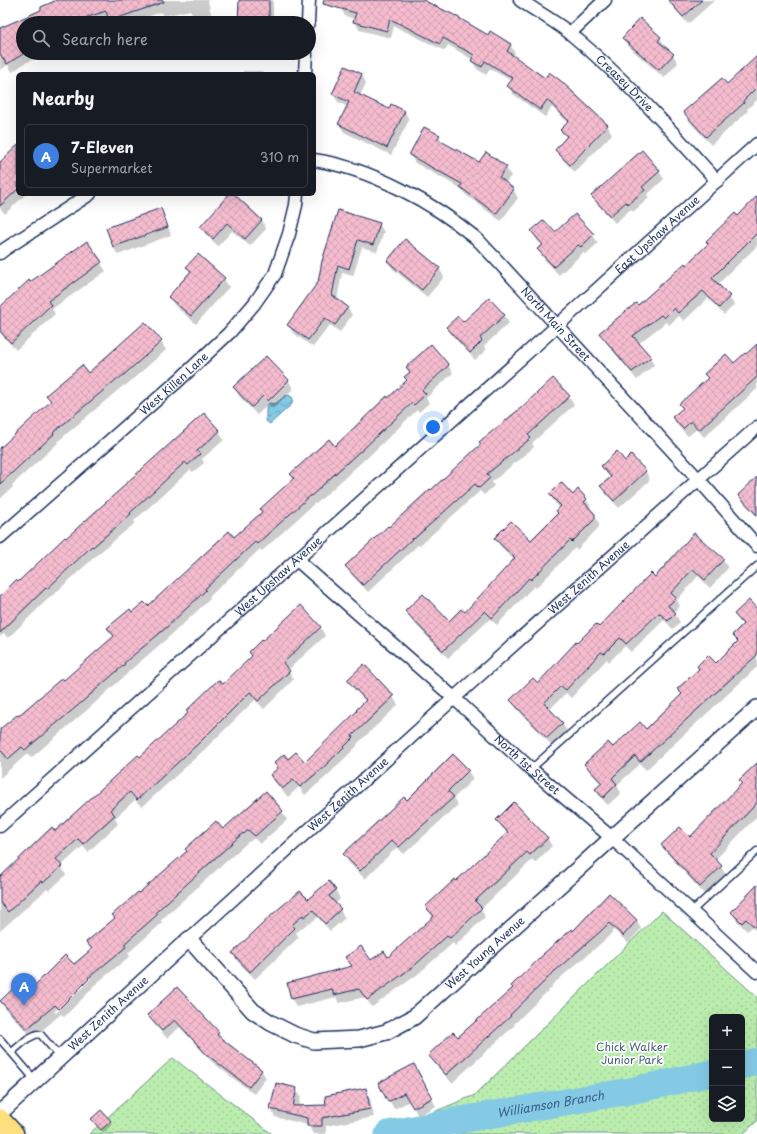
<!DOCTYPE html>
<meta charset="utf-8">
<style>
body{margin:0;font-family:"Playpen Sans",sans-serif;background:#20242c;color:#f1f3f6}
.controls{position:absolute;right:12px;bottom:12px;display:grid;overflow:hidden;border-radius:6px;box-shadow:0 4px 16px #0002}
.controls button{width:36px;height:36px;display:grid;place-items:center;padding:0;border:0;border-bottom:1px solid #363941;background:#171b24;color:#f1f3f6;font:20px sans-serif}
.you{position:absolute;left:433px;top:427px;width:14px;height:14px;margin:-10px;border:3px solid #fff;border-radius:50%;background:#1a73e8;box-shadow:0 0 0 6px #1a73e833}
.badge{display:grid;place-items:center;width:26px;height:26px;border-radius:50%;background:#db2777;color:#fff;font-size:13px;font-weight:700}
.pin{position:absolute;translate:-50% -33px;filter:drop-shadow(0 1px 2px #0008)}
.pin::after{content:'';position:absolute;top:21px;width:14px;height:12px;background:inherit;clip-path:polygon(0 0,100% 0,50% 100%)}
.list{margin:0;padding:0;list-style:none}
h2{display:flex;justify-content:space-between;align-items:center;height:52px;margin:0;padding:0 16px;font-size:17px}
h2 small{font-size:13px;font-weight:400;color:#9ea1a6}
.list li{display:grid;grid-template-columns:26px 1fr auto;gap:12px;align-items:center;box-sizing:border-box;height:64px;margin:0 8px 8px;padding:0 8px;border:1px solid #363941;border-radius:6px}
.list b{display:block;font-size:15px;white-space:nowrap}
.list p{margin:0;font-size:13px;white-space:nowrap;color:#9ea1a6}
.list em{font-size:13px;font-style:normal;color:#9ea1a6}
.icon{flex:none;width:22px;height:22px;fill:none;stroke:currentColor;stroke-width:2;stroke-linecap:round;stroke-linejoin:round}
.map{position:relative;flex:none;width:757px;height:1134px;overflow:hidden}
.search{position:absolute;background:#171b24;box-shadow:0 4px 16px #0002;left:16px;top:16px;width:300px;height:44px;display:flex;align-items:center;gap:10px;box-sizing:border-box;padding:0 14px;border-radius:22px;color:#9ea1a6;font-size:15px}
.panel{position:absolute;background:#171b24;box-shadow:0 4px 16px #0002;left:16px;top:72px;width:300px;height:124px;border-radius:6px}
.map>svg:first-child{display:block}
.park{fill:url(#park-dots);stroke:#6b8e86;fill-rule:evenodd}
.water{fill:url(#water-waves);stroke:#5a8caf}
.shadow{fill:#0003;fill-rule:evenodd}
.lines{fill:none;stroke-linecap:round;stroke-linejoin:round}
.river{stroke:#84cae5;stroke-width:27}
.building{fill:url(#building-cross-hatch);stroke:#1b2f5e}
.service-casing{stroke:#1b2f5e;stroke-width:9}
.minor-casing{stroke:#1b2f5e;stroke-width:15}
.tertiary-casing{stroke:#1b2f5e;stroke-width:18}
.primary-casing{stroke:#1b2f5e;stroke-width:22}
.service{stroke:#fff;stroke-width:6}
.minor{stroke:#fff;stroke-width:12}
.tertiary{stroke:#fff;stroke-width:15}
.primary{stroke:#fedf80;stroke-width:19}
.labels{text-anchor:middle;stroke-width:3.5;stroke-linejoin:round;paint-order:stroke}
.street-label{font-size:11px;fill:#1b2f5e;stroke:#fff}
.park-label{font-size:11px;fill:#435f72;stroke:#fff}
.water-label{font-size:12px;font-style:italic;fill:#3a5e86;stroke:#fff}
</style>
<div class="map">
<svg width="757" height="1134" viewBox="0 0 757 1134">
<defs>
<pattern id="park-dots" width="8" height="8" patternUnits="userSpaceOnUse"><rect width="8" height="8" fill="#bbeeae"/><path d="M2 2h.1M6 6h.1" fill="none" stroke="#a0cc98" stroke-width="1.8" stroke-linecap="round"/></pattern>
<pattern id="water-waves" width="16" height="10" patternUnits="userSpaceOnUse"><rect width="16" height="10" fill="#84cae5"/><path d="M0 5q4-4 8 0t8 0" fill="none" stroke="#6ba4bd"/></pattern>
<pattern id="building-cross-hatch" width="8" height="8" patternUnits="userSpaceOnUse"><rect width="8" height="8" fill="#f5bcce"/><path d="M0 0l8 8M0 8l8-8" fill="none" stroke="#d1a2b3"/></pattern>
</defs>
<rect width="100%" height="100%" fill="#fff"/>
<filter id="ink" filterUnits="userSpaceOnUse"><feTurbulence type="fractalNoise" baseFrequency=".025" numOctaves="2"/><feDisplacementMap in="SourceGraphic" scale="8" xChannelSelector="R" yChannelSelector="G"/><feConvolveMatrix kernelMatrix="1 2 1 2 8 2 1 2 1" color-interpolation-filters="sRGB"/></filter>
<g filter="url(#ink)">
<path class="park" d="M662,911L757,997V1121L743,1134H380L475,1095ZM712,1017H742V1119H712Z
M173,1058L272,1134H89Z"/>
<path class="water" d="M289,395L293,398L292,404L270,424L266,421V408L269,403L275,404L285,396Z"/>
<path class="shadow" d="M60,0H208L211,14L194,17L190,10L163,16L161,12L130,23H111L109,19L97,23H23V53H48L25,63L12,72L8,65L0,70V28L2,26L3,28L43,11Z
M240,0H273V23H239Z
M343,0H421L488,37L510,44L515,53L513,56L607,125L612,134L575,172L561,158L556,150L567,139L562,130L568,123L552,107L545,117L513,94L508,86L512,81L490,69L486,75L477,69L472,61L473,60L448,45L445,51L394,26L391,38L359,30L355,21V19L345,16L341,8Z
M668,0H715L688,24L672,6Z
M640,19L660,38L665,46L664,47L673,55L678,63L664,78L628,46L624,38Z
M757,58V100L747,109L748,111L711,145L689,121L685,112L727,86Z
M346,67L362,75L366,83L360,96L389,110L392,106L405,112L409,120L391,155L344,132L339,124L348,107L338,102L333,94Z
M243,71H262L264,74H243Z
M439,136L444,144L479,163L506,168L511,176L505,183L513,189L518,198L501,221L466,195L462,189L415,163L410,155Z
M18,151V194H26L5,214L0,208V163Z
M659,171L664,179L647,195L649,198L633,212L631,209L615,223L597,204L593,196Z
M230,194H232L262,220L266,229L250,246L232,231L218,246L206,235L201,227Z
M757,197V246L717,285L729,297L734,305L724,315L708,298L684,321L679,316L669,325L666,322L638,344L650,357L654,365L637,380L605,341L601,333L638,307L686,266L738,217Z
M160,210L165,218L171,235L118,255L113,247L107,229Z
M575,215L593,235L598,243L586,254L583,253L559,275L543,258L539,250L543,246L537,240L532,232L555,234Z
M379,224L384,232L377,252L362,247L353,276L342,273L337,300L347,307L352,315L340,332L330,325L313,347L293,333L288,325L319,282L323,261Z
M87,243L106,271L52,309L55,314L16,350L0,333V308L30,284Z
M388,261L439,268L444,277L427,297L393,269Z
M187,267L224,279L229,287L196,324L174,305L170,297L191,273Z
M504,315L509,323L484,346L486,350L475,360L452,335L448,327L463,323Z
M145,323L161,342L166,350L125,386L124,385L57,442L58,443L12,485L13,487L0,499V449L51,402L48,395L88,375Z
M757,345V389L704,437L697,429L688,436L678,426L673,418L683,409L681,404L746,356Z
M265,357L289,381L293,389L273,409L268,404L257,415L239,396L234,387Z
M448,365L453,373L426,398L429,403L419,412L417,410L366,459H365L316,504L315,503L262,551L260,549L209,597L210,599L170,636L128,672V673L87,710L31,758L27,754L0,778V731L64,682L114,637L109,629L132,613L148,607L234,538L263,512L294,479L292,474L335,447L408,381L410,373L407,367Z
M553,379L569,397L574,405L532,443L534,447L492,482L494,486L484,495L480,491L419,546L418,545L368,592L351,574L346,566L482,445L480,443L523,408Z
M219,431L224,440L202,459L204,463L193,472L190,470L134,521L135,523L98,554L52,596V595L8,638L4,634L0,637V597L18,584L66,539Z
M631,456L646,472L650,480L619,508L606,494L602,486L610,478L602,466L625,462Z
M757,478V517L744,503L739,495Z
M550,494L573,496L586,499L591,507L589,509L594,515L599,523V527L577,550L575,548L536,588L534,586L497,625L490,619L448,658L411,620L407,611L449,622L465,614L514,560L500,546L496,538L531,542L559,514L560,508L555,503Z
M723,560L728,568L710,588L698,576L677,600L680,606L674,613L680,622L673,629L664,620L631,652L625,646L609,662L607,659L571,698L566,693L549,710L562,723L567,731L552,746L516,708L511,700L538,685L577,645L599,628L655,578Z
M301,606L321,628L325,636L288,670L294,679L264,709L255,700L204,750L142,807L135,800L115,818L118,824L88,852L83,846L61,866L66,875L49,891L47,889L0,931V879L55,832L223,686L253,657L262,643Z
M757,610V667L646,770L640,764L617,785L621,793L608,805L601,798L596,790L602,785L590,772L585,764L646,730L682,695L678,689L715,664L738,643L733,635L743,625L735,614Z
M364,666L393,697L398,705L357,744V746L327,776L305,795L299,787L288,797L276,783L271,775L288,761L305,763L358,712L366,702L353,688L349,680Z
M757,764V816L715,860L721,867L726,875L705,895L667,853L662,845L690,839L742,784L741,781Z
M468,771L473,779L454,798L458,805L404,854L397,847L365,879L349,863L344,855L407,802Z
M282,811L287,820L260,844L254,838L249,842V841L161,920L162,923L128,953L130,956L92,987L93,988L64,1017L61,1014L33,1038L6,1010L1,1001L29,993L74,965L92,950L87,942L116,919L139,895L223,831ZM90,977V980L56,1013L54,1012Z
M497,820L547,838L552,846L535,863L532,860L481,909L485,917L455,946L453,943L418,974L372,1007L365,997L339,1003L336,997L296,1007L292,999L352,967L347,958L371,961L388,959L433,918L427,907L456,882L508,834L502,828Z
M329,883L336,891L340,899L335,904L340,910L345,918L330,931L318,917L309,924L308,923L296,933L299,937L255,979L238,962L233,953L308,901Z
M757,887V932L752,927L747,931L737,921L732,913Z
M609,895L637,921L641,929L628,943L614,930L606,939L552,985V987L514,1024L515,1025L452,1083L434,1063L429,1055L457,1039L573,932Z
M177,988L218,1033L223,1041L261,1070L266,1078L254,1094L212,1062L180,1027L167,1038L153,1023L149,1015Z
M418,1073L436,1106L418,1116L410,1101L394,1109L380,1083Z
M296,1089L301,1097L299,1107L328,1106L365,1089L370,1098L374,1117L326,1126V1134H313L308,1125L275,1117L271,1109Z
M92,1119L110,1122L112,1125L103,1133Z"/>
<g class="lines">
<g class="river">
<path d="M742,1066L757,1061"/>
<path id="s1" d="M388,1134L460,1120L630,1091L712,1073"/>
</g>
</g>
<path class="building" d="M57,0H163L164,2L109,21L106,11L70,23H23V54L7,64L0,54V28L41,10V7Z
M239,0H269V23H238Z
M324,0H423L454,15L488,35L490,31L511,44L507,51L545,78L549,72L561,81L608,125L570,165L555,150L567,136L560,130L569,121L547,100L540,110L507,86L513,78L485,61L482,67L471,61L474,55L443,38L440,44L390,19L387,31L353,22L356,13L323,4Z
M668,0H702L683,17Z
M640,18L661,37L658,41L674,54L659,70L622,38Z
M757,56V87L743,101L744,103L706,137L683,112L722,78L727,84Z
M345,66L362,74L354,92L389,109L391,104L405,111L387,148L338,124L349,102L332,94Z
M424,127L440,135L437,139L479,162L486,152L507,167L499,177L514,189L496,214L460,187L462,184L409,155Z
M18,145V189L0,206V162Z
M642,150L660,171L642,187L645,190L628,204L626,202L610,216L591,196Z
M229,194H234L262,220L245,239L227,223L213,239L200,227Z
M757,196V233L712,278L730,296L719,308L703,291L678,313L674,308L664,318L661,315L633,336L651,357L632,372L599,333L636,303L638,305L685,263L686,265L708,244L706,241L735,213L738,216Z
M161,208L168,227L113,247L106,228Z
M338,210L380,223L373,245L358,240L349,269L338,265L332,295L348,307L335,325L325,318L308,340L287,325L318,282L322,261Z
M575,214L594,234L581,247L578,245L554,267L537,249L543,245L531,231L544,220L555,232Z
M405,239L440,268L422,290L387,261Z
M87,241L102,262L48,301L51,305L11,343L0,331V307L29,280L30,282Z
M198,254L225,278L191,316L168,297L191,271L186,267Z
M489,298L505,315L480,338L482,341L470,353L446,327L458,316L463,322Z
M145,322L162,341L119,379L118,378L53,433L54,434L0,484V448L51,401L46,395L82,365L88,373Z
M431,344L449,365L422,390L426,394L414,405L412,403L360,452V451L311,496H310L257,544L255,542L205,589L206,590L166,628L124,663L125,664L82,702L25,750L22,747L8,759L0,749V729L17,715L18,716L62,678L64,680L114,636L107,628L130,609L132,612L144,602L148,606L229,531L234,537L262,512L260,509L294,478L290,474L329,439L335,446L387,396L388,398L407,380L404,377L410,372L406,367Z
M757,344V377L699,430L691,421L683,429L672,417L683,408L679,404L708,378L704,374L726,354L734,363L745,353L746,354Z
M266,356L289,380L268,401L263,396L252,407L233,387Z
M553,378L570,396L528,435L531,438L487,474L490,478L479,488L475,484L414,539L413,538L363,585L345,566L388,526L389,527L430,489L431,490L481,444L479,442L522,407Z
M204,413L220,431L197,451L200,454L188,465L185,462L130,513L131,514L93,547L92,546L47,589L46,588L0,633V596L16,580L18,582L65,537L66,538L123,487H122Z
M617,451L625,461L631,455L646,471L614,501L600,486L611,477L601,466Z
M757,477V515L738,495Z
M561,482L573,495L578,489L587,499L584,502L595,514V519L572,542L570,540L531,580L529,578L492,618L485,611L443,651L405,611L423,594L449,621L461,609L465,612L515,558L494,538L511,521L531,540L558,513L556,511L561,506L549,494Z
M694,533L724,559L705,580L693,569L671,593L676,598L668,606L676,613L668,621L659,613L626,644L620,638L604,654L601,652L566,690L561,686L544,703L563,723L547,738L510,700L533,678L538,683L576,642L577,643L596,624L599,627L651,573L655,577Z
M749,600L757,609V655L640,762L635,756L612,778L617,784L603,798L595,789L602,783L584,764L608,742L613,747L640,722L646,729L682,694L677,689L699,669L697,666L708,655L716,663L738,641L732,635L743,624L734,614Z
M301,605L321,627L283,663L290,671L258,701L250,692L200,742L137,800L130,792L110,810L115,815L83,844L78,839L56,859L62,866L43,883L41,881L8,912L0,902V877L52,827L55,831L138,755L140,757L188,713L186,711L218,680L223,684L252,656L249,652L261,640L262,641Z
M364,664L394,696L352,736L354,737L323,768L300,787L293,780L282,789L270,775L278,768L274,763L284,754L288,759L296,752L305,762L357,711L356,710L366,700L347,680Z
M453,754L469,770L448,791L454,797L399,847L392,840L360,871L343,854L404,797L407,800Z
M757,763V803L710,853L722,866L700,887L661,845L680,827L690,837L742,783L739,780Z
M266,791L283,811L255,836L248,830L244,834L243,833L156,912L158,914L124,944L126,947L88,978L89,979L59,1009L55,1005L27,1029L0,1001L20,982L29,991L65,955L74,964L92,949L86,942L115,918L112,915L138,892L139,893L187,851L185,849L216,821L223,829Z
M514,802L548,838L530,855L527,852L475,901L482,908L450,938L447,936L414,966L367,1000L359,989L334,995L332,989L291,999L287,983L352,966L345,957L361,946L371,960L384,951L388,957L434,916L425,907L455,879L456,881L508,832L496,820Z
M329,881L336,890L329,896L341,909L325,924L313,910L304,917L303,915L292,925L295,928L250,972L232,953L276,911L300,891L308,899Z
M757,885V929L746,919L742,923L731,912Z
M609,893L637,920L623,936L609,923L601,931L548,977V978L510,1015L511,1016L446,1075L428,1055L453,1032L458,1037L513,988L511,986L544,954H543L572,929L573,931Z
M177,987L219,1032L217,1035L262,1070L249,1087L206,1054L175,1020L162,1031L147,1015Z
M414,1064L432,1098L413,1108L404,1093L388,1102L378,1083Z
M276,1083L297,1088L293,1106L326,1105L325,1096L366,1088L370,1109L322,1118V1126H307V1118L270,1109Z
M101,1110L111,1121L101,1130L91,1119Z"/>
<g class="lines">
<defs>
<path id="service" d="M531,769L757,566
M692,911L757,851
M0,1039L35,1080
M12,1052L27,1039L37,1034L41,1035L60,1057"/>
<g id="minor">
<path id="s2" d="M520,0C536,11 556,22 571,34C624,78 671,130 717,181"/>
<path d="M308,23L309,0"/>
<path d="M570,33L605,0"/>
<path d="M305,74L306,53"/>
<path id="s3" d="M314,160C370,168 434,203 477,239C483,245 488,251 494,257L699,480L757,546"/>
<path d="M0,253L5,249L90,194"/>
<path id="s4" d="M0,537L179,380L229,333L254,304L275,274L289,234L296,205L297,194"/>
<path id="s5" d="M297,560L454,698L531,769L612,838L757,972"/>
<path id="s6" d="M0,826L557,326L757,144"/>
<path id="s7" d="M189,939L454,698L757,427"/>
</g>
<g id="tertiary">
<path id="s8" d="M0,1113L189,939L253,1011L271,1023L295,1035L314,1041L359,1039L386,1032L414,1017L612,838L757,708"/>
</g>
<path id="primary" d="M0,1119L14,1134"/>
</defs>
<use href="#service" class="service-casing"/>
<use href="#minor" class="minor-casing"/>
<use href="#tertiary" class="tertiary-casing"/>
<use href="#primary" class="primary-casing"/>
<use href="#service" class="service"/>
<use href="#minor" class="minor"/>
<use href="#tertiary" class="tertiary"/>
<use href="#primary" class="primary"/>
</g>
</g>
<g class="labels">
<g class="street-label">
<text dy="4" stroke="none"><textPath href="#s2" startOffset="134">Creasey Drive</textPath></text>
<text dy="4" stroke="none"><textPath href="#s6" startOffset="884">East Upshaw Avenue</textPath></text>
<text dy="4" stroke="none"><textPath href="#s3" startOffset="299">North Main Street</textPath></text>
<text dy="4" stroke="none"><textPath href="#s4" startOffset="232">West Killen Lane</textPath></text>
<text dy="4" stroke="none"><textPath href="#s6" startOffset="374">West Upshaw Avenue</textPath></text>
<text dy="4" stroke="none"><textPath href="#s7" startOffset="539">West Zenith Avenue</textPath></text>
<text dy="4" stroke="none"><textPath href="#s5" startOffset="308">North 1st Street</textPath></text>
<text dy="4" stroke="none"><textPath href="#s7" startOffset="215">West Zenith Avenue</textPath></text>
<text dy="4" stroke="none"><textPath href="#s8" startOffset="622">West Young Avenue</textPath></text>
<text dy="4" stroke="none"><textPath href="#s8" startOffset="147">West Zenith Avenue</textPath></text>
</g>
<g class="park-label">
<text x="632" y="1051">Chick Walker<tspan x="632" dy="13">Junior Park</tspan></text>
</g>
<g class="water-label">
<text dy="4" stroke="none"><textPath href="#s1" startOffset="165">Williamson Branch</textPath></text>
</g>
</g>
</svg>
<div class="controls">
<button>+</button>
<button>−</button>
<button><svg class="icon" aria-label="layers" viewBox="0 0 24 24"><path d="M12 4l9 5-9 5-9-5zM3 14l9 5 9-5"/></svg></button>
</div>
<div class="you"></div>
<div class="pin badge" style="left:24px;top:1006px;background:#3f7fe0">A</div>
<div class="search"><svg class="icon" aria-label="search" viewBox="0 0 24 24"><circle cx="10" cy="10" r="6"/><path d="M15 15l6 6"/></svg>Search here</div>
<section class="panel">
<h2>Nearby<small></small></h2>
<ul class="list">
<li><span class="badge" style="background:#3f7fe0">A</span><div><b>7-Eleven</b><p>Supermarket</p></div><em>310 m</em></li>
</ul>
</section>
</div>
